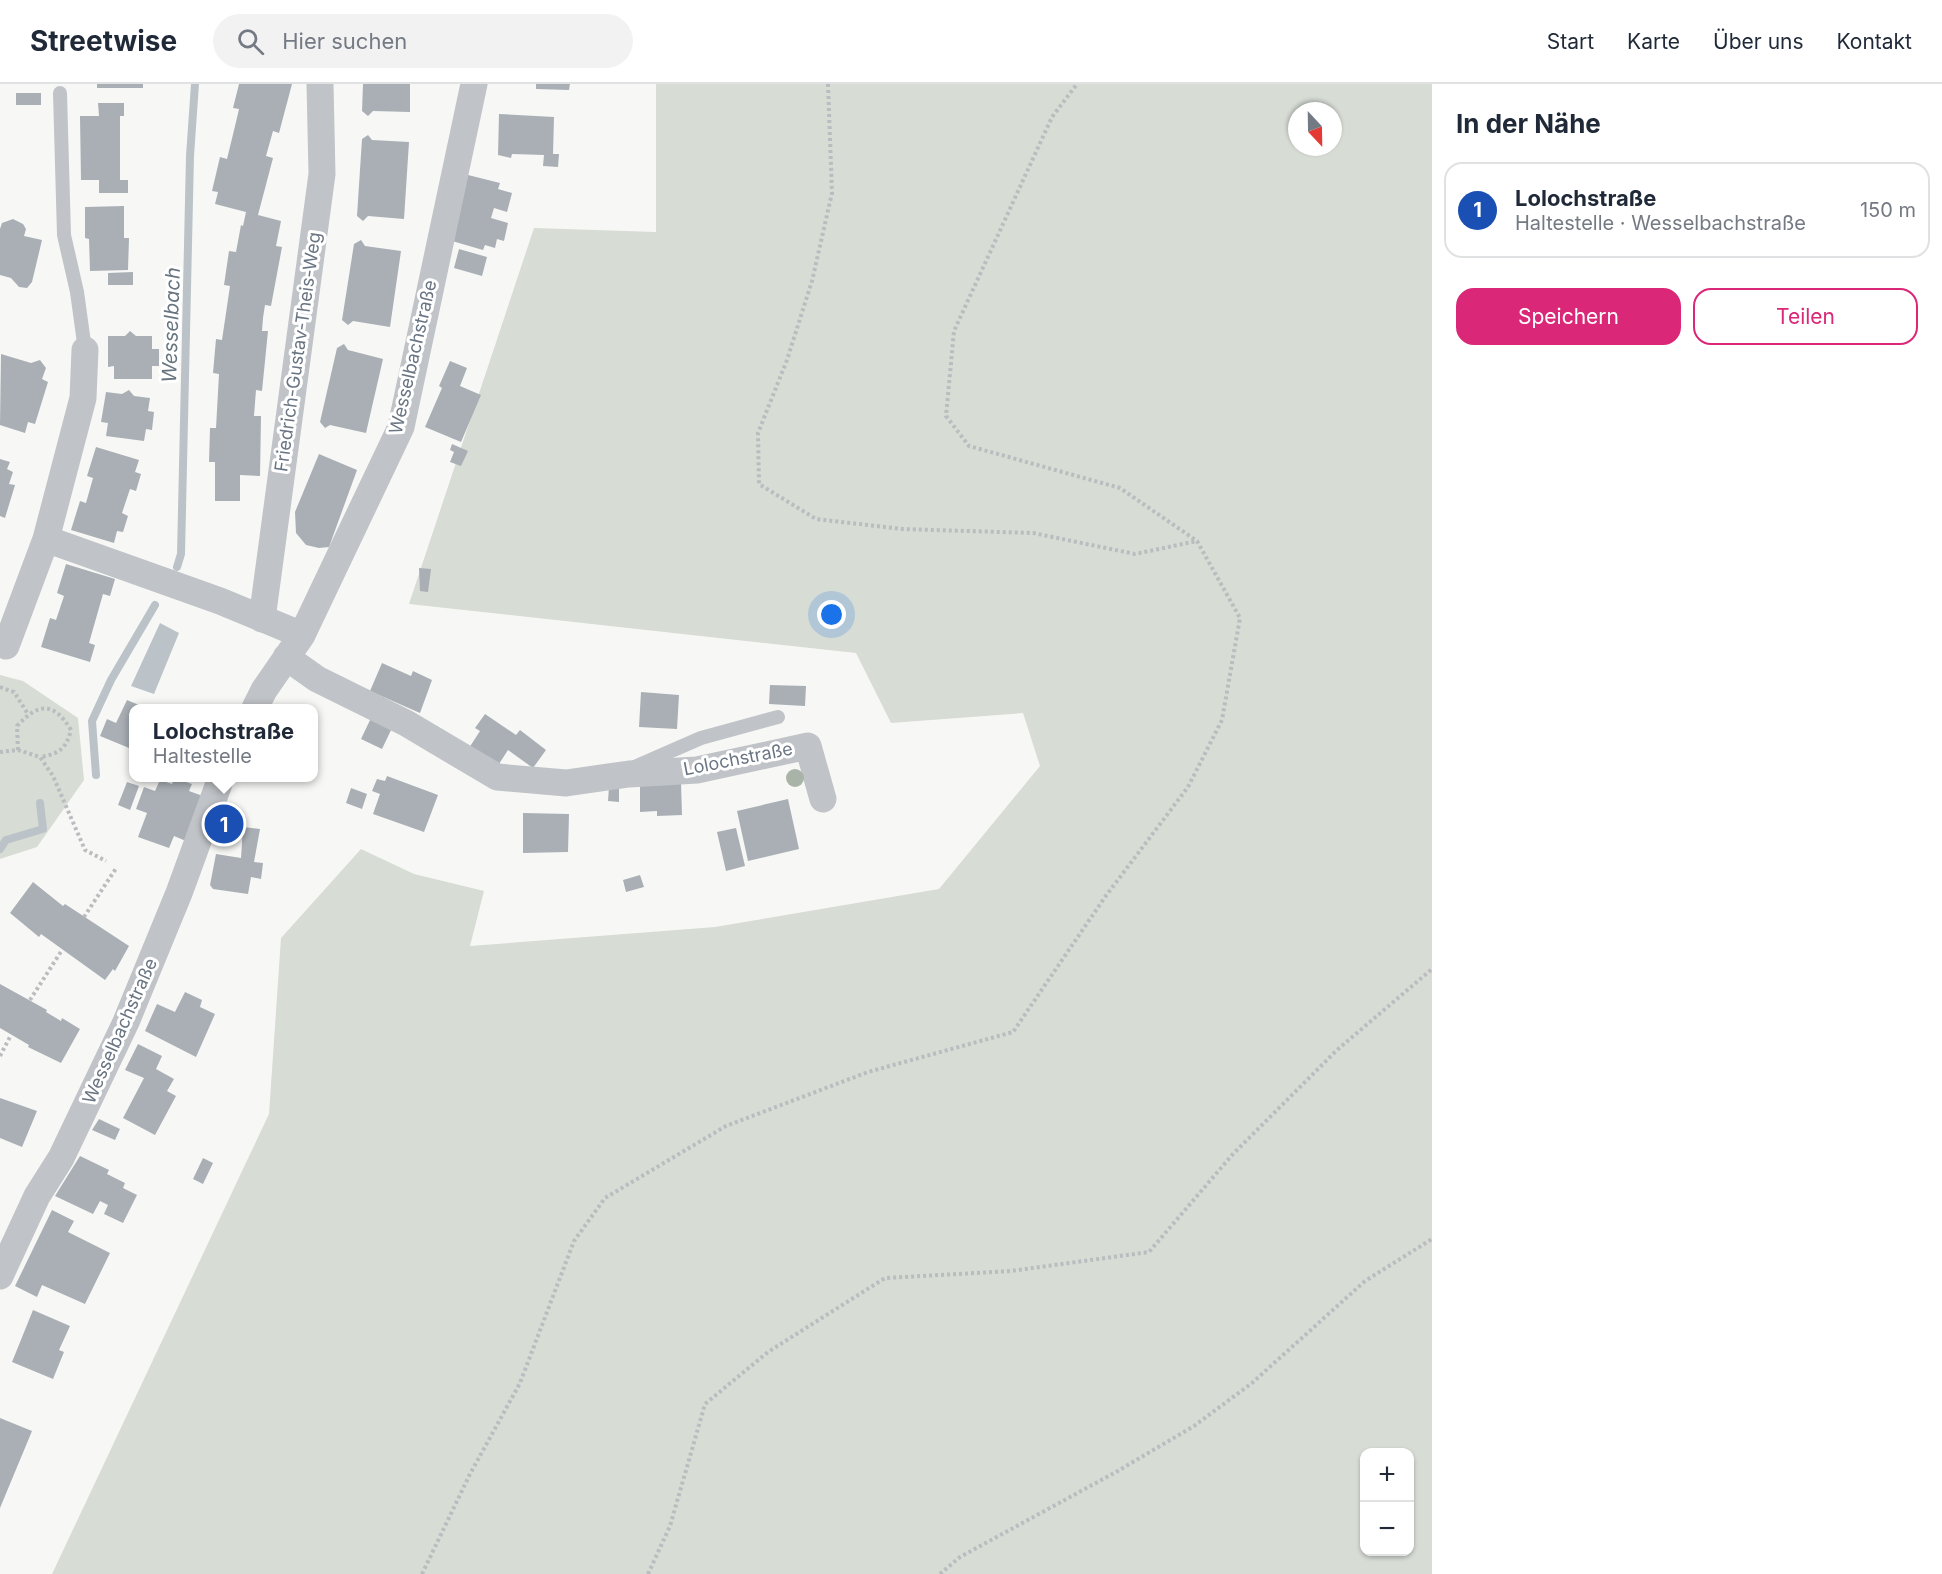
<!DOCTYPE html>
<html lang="de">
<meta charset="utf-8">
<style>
body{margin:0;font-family:Inter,sans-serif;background:#f2f2f3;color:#1f2937}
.controls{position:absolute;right:18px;bottom:18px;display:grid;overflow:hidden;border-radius:12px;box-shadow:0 2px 4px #0004}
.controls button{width:54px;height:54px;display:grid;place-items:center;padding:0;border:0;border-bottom:2px solid #e0e1e3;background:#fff;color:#1f2937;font:30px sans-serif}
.compass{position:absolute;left:1288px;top:18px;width:54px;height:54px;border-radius:50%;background:#fff;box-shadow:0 2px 4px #0004;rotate:158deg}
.you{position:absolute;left:832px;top:531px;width:21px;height:21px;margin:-15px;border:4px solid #fff;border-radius:50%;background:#1a73e8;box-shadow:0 0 0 9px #1a73e833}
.badge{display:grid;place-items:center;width:39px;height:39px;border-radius:50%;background:#db2777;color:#fff;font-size:20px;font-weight:700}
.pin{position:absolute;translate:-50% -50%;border:3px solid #fff;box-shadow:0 2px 6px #0006}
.popup{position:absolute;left:129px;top:620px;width:189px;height:78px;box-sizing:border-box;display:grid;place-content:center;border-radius:12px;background:#fff;filter:drop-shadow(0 2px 4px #0005);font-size:20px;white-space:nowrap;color:#747a83}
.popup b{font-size:22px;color:#1f2937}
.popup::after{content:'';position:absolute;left:50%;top:100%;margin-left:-12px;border:12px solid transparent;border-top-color:#fff}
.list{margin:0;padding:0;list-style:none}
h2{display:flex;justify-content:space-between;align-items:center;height:78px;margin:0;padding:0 24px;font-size:26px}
h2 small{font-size:20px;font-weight:400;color:#747a83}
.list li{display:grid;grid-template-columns:39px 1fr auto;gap:18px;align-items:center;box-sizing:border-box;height:96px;margin:0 12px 12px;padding:0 12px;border:2px solid #e0e1e3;border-radius:18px}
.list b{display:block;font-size:22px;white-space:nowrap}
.list p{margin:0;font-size:20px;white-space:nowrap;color:#747a83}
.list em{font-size:20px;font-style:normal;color:#747a83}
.actions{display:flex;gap:12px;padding:18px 24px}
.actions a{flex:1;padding:14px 0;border:2px solid #db2777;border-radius:18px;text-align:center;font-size:21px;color:#db2777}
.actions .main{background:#db2777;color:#fff}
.icon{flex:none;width:33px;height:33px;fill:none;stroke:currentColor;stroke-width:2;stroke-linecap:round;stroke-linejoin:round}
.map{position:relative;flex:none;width:1432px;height:1490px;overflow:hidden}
header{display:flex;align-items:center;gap:36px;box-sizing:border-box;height:84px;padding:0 30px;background:#fff;border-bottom:2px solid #e0e1e3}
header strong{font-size:28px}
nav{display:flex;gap:33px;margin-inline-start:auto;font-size:21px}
.search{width:420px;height:54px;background:#f2f2f3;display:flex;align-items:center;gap:15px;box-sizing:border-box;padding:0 21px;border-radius:33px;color:#747a83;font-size:22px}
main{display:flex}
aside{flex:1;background:#fff}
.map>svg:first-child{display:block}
.green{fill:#d7dcd5;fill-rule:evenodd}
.water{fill:#bbc3c9}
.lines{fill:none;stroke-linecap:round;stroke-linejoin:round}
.stream{stroke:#bbc3c9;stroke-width:8}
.building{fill:#a9afb5}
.path{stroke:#babcbf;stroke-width:4;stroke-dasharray:3 3;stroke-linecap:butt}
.lane{stroke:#c0c3c7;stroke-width:14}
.street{stroke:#c0c3c7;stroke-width:27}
.tree{fill:#a9b3a7}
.labels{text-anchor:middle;stroke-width:6;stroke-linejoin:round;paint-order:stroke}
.street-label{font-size:18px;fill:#6a7583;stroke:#fff}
.water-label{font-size:20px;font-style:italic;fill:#66757f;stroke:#fff}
</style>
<header>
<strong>Streetwise</strong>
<div class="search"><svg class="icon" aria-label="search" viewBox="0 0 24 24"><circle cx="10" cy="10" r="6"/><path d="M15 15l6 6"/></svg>Hier suchen</div>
<nav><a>Start</a><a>Karte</a><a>Über uns</a><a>Kontakt</a></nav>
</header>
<main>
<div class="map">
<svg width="1432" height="1490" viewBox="0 0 1432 1490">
<rect width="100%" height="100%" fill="#f7f8f5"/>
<path class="green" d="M656,0H1432V1490H52L269,1030L281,854L361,765L414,790L484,807L470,862L715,843L939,805L1040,682L1023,629L891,639L856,569L409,520L534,144L656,148ZM1297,27H1333V63H1297ZM1364,1368H1410V1468H1364Z
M0,591L23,597L78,634L84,696L37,763L0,775Z"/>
<path class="water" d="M160,539L179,549L154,610L131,602Z"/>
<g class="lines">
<path class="stream" d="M177,483L181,470L190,72L195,0
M96,691L92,637L111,596L155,521
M0,765L6,756L43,745L40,719"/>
</g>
<path class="building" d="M97,0H143V4H97Z
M239,0H292L279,49L273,47L266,72L273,74L258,131L281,137L276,162L282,163L271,222L265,221L263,234L262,247H268L262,307L256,306L254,332H261L260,392L240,391V417H215V378H209L210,344H216L219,290L213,289L216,255L222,256L230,202L224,201L229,167L236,168L241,141L243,142L246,128L215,120L218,108L212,107L220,73L227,75L236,38L239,25L233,24Z
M363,0H410V28L373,27L368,32L362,27Z
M536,0H570L569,6L536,5Z
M16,9H41V21H16Z
M98,19H124V32H120V96H128V109H99V96H81L80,32H99Z
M499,30L554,33L553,70H559L558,83L543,82L544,71L512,70L511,74L498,71Z
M368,51L372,56L409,58L404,135L368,132L363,137L357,132L362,55Z
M468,91L500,99L498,105L512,109L507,128L494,124L491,134L508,139L504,157L497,155L495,164L485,161L483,166L452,157Z
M124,122V154H129L128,186L90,187L89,155L85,154V123Z
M13,135L23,140L26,145L24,152L42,156L32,198L27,204L19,203L11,194L0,191V145L2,139Z
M361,156L365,162L401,167L390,243L353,237L348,241L342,236L354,160Z
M459,165L487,173L482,192L454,184Z
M133,188V201H108V189Z
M130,247L136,252H152V265H159V282H152V295H114V282L108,283V252H125Z
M344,260L348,266L383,275L366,349L330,341L325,344L320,338L337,264Z
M1,270L31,279L40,276L46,284L42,295L48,298L35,340L28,338L25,349L0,341Z
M450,277L467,284L460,302L481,311L461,358L425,343L442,304L439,302Z
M129,306L134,312L150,314L148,327L154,328L152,346L146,345L144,357L106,352L108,339L101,338L106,308L122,310Z
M452,360L468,367L461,382L450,378L454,368L450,366Z
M96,363L139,376L135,388L141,390L136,407L130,405L122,429L128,432L123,448L117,447L114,459L71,446L80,417L86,419L93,394L87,392Z
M319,370L357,386L329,463L319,464L306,461L296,449L295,428Z
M0,375L10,378L7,385L13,388L9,400L15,401L5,434L0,432Z
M66,480L115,495L110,512L103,510L89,559L95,561L90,578L41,563L50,534L56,536L64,512L57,509Z
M419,484L431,485L428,508L420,507Z
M382,579L411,592L413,587L432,596L420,629L370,607Z
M770,601L806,602L805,622L769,620Z
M641,608L679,611L677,645L639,643Z
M127,616L146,624H134V666L100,652L107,635L116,639Z
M485,630L516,651L520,646L546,666L533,684L508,666L497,683L469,664L480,647L475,644Z
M371,634L392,644L382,665L361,655Z
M387,692L438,711L424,748L373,730L380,710L372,707L377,695L385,697Z
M174,694L192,700L189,707L203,712L186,757L174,752L169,764L138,753L147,729L136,725L144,703L155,707L160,696L172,700Z
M127,698L139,702L130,726L118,721Z
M681,699L682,731L657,732V727L640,728V700Z
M609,703H619V718L608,717Z
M351,704L367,710L362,725L346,719Z
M788,715L799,765L748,777L737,727Z
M523,729L569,730L568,768L523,769Z
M243,743L260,745L254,778L263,779L261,795L251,793L248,810L213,805L210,801L216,770L241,774Z
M736,744L745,782L726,787L717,748Z
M640,791L644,803L626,808L623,796Z
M33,798L63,822L65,820L129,862L115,887L113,885L105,896L41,850L39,853L10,829Z
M0,900L47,926L46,928L61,937L62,934L80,945L61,979L28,963L29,961L0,944Z
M185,908L202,916L200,923L215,930L196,973L145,947L157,920L175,928Z
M138,960L162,972L156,985L174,995L167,1007L176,1012L155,1051L123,1034L144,994L125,986Z
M0,1014L37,1027L22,1063L0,1054Z
M99,1035L120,1045L115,1056L92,1046Z
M80,1072L109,1086L107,1090L125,1099L123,1104L137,1111L123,1139L104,1130L108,1121L100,1117L93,1130L55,1112Z
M203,1074L213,1079L203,1100L193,1095Z
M52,1126L74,1137L68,1148L110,1169L85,1220L42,1201L37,1213L15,1202Z
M33,1226L70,1242L59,1266L64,1268L53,1295L12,1278Z
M0,1334L32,1347L0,1424Z"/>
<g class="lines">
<path class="path" d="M828,0L832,109L812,197L787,276L758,349L759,400L816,435L902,445L1033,449L1135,470L1197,457
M0,603L14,608L28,630
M18,666L17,642C39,618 54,618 71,646C66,665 59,670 40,673
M0,668L18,666L40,673L53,692L85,766L106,777
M84,833L117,783
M30,916L62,866
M0,972L11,951
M422,1490L470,1390L520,1299L574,1157L605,1114L726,1042L868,988L1013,948L1105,813L1188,703L1222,636L1240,534L1197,457L1120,404L969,362L946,332L954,247L1052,33L1077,0
M648,1490L670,1442L705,1320L768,1268L885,1194L1011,1187L1149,1168L1233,1070L1337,966L1432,885
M940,1490L960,1473L1116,1388L1194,1342L1252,1299L1365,1197L1432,1155"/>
<path class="lane" d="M60,9L64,151L77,208L85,266
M637,682L701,654L778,633"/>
<path class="street" d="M85,266L83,314L46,455L220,517L302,551
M262,535L322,90L320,0
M6,562L46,455
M286,573L317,595L406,639L497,693L566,699L629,690L697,686L808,662L823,715
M255,624L264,606L302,551L401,343L474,0
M0,1192L37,1112L61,1074L126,938L179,809L221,694"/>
</g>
<circle class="tree" cx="795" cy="694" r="9"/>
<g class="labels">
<g class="street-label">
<text transform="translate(298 268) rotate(-82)" y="6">Friedrich-Gustav-Theis-Weg</text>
<text transform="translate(413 273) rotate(-77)" y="6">Wesselbachstraße</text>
<text transform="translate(738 675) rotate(-11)" y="6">Lolochstraße</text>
<text transform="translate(120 947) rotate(-66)" y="6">Wesselbachstraße</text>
</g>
<g class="water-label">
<text transform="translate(171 241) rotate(-88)" y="7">Wesselbach</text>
</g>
</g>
</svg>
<div class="controls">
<button>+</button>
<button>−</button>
</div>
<svg class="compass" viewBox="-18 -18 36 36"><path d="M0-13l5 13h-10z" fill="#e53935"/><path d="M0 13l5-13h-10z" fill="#747a83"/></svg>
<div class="you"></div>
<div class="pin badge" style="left:224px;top:740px;background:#1a4fb4">1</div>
<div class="popup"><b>Lolochstraße</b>Haltestelle</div>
</div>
<aside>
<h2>In der Nähe<small></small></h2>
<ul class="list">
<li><span class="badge" style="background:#1a4fb4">1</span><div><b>Lolochstraße</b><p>Haltestelle · Wesselbachstraße</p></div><em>150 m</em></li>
</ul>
<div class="actions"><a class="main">Speichern</a><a>Teilen</a></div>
</aside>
</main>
